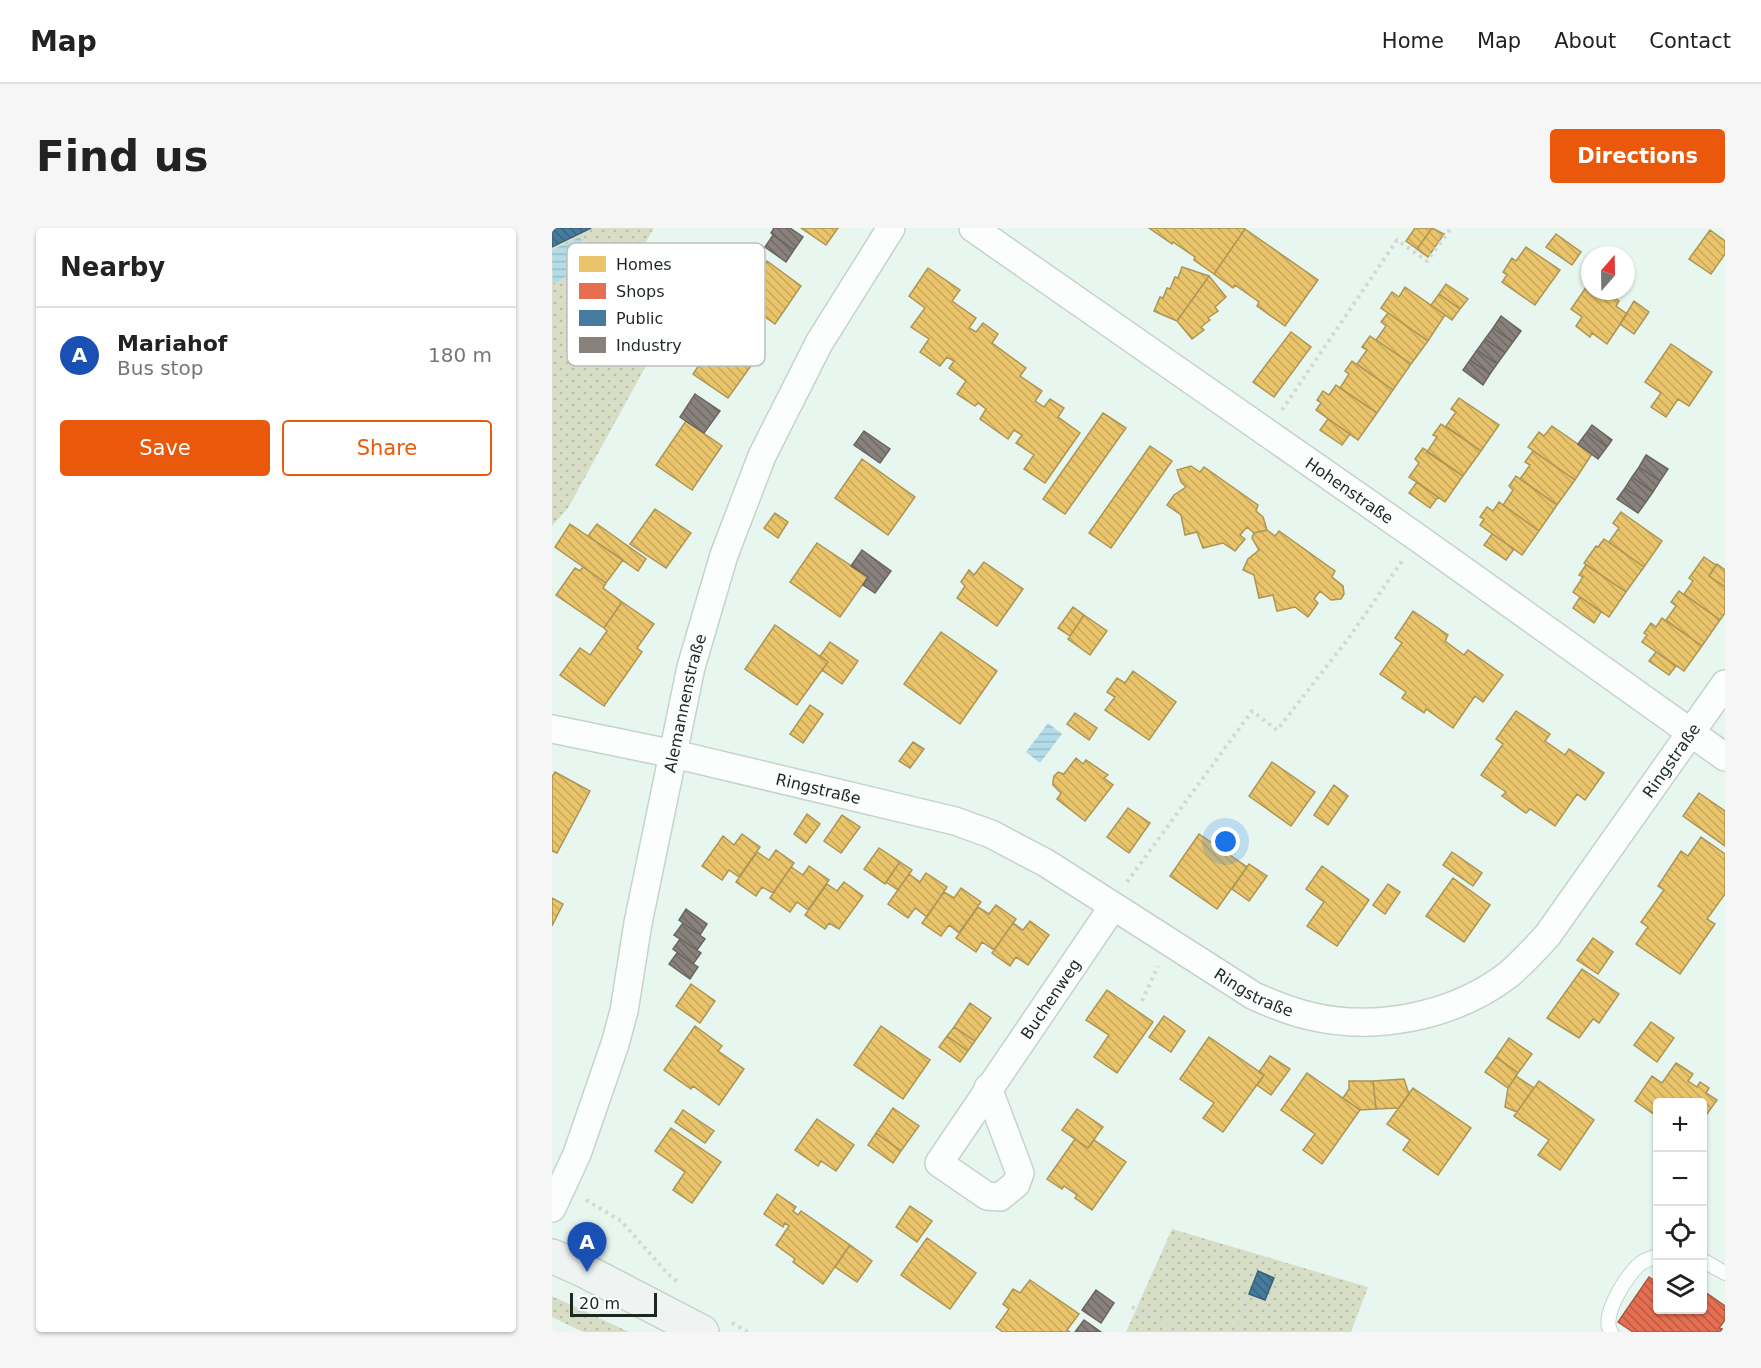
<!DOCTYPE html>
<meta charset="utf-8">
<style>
body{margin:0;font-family:"DejaVu Sans",sans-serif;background:#f6f6f6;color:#222}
.controls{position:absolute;right:18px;bottom:18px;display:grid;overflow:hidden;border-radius:6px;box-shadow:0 2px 4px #0004}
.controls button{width:54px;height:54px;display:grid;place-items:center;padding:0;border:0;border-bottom:2px solid #e0e0e0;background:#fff;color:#222;font:30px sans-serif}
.compass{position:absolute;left:1029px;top:18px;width:54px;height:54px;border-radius:50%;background:#fff;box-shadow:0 2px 4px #0004;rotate:20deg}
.scale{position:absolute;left:18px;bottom:15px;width:87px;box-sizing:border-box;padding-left:6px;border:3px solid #1d2823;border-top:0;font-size:16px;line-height:21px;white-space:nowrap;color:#1d2823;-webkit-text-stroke:4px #fff;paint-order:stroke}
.you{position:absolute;left:674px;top:614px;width:21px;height:21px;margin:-15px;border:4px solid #fff;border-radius:50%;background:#1a73e8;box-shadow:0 0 0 9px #1a73e833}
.badge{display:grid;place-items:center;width:39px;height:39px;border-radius:50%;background:#ea580c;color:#fff;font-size:20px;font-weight:700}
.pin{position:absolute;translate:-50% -50px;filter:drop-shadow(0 2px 3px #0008)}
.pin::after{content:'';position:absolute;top:32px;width:21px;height:18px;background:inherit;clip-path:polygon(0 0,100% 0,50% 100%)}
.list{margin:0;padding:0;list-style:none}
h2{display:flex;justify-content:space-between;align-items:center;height:78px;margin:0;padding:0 24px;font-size:26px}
h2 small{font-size:20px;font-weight:400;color:#767676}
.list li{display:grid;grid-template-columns:39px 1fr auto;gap:18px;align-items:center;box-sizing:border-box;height:96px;padding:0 24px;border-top:2px solid #e0e0e0}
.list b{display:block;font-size:22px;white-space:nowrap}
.list p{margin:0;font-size:20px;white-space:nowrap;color:#767676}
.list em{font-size:20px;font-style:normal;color:#767676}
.actions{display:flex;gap:12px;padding:18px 24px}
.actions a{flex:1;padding:14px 0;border:2px solid #ea580c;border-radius:6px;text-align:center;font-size:21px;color:#ea580c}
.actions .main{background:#ea580c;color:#fff}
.icon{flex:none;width:33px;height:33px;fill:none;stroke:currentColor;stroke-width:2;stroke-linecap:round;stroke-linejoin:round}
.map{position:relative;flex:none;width:1173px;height:1104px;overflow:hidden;border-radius:6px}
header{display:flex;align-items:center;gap:36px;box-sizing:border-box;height:84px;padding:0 30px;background:#fff;border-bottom:2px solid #e0e0e0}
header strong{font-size:28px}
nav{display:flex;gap:33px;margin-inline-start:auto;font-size:21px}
.intro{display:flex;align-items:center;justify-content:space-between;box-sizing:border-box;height:144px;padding:0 36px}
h1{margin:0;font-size:42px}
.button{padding:15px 27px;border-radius:6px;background:#ea580c;color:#fff;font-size:21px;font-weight:700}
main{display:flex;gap:36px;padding:0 36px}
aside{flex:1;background:#fff;border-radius:6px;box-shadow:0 2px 4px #0004}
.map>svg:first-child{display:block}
.green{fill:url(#green-dots)}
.water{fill:url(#water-rules)}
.homes{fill:url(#homes-back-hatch);stroke:#ac9555;stroke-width:1.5}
.shops{fill:url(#shops-back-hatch);stroke:#aa5a43;stroke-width:1.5}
.public{fill:url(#public-back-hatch);stroke:#396278;stroke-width:1.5}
.industry{fill:url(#industry-back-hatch);stroke:#696661;stroke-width:1.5}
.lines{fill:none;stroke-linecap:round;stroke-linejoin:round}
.lane-casing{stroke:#c6d3cc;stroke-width:16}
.street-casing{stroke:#c6d3cc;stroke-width:30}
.secondary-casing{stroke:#c6d3cc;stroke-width:36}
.path{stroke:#d3d8d6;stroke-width:4;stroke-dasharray:3 4.5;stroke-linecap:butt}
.lane{stroke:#fbfefd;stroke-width:14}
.street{stroke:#fbfefd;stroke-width:27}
.secondary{stroke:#eff4f3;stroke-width:33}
.labels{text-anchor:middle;stroke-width:6;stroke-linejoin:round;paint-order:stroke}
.street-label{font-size:16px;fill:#1d2823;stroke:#fff}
.key{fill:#fff;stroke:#bbbebd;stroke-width:1.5}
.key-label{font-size:16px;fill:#1d2823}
</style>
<header>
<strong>Map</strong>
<nav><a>Home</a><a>Map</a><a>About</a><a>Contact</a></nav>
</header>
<div class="intro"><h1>Find us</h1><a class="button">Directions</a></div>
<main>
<aside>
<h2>Nearby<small></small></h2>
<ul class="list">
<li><span class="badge" style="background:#1a4fb4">A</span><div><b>Mariahof</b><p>Bus stop</p></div><em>180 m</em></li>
</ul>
<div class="actions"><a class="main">Save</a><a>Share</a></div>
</aside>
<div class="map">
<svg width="1173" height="1104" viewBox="0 0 1173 1104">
<defs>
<pattern id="green-dots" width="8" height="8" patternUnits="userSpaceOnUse" patternTransform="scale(1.5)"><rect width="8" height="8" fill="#d8dec6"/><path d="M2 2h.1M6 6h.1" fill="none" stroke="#b9beaa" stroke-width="1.8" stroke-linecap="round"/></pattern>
<pattern id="water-rules" width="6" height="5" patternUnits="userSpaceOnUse" patternTransform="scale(1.5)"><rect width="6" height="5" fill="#b4dce8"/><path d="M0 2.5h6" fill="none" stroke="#9abdc7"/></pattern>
<pattern id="homes-back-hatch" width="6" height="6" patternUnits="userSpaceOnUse" patternTransform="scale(1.5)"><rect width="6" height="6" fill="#e9c46a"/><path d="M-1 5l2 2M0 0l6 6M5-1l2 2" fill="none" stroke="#c7a85c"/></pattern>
<pattern id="shops-back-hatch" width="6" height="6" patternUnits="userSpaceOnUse" patternTransform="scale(1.5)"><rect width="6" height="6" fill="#e76f51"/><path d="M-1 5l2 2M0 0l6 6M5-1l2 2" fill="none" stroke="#bb5b43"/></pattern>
<pattern id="public-back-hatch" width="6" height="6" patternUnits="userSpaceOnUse" patternTransform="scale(1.5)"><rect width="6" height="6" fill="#457b9d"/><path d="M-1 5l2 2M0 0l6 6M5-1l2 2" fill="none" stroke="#396580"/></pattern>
<pattern id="industry-back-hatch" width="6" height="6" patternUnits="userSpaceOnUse" patternTransform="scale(1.5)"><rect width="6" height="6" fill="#8a817c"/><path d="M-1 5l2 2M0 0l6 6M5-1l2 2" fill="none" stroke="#706a65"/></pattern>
</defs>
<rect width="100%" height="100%" fill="#e7f7ef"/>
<path class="green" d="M0,0H102L56,77L101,125L16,280L0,298Z
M620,1001L816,1059L799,1104H574Z
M0,1068L77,1104H31L0,1089Z"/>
<path class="water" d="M28,9L34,23L22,33L13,49L1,57L0,22Z
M496,495L510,506L488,535L474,524Z"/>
<path class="homes" d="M249,0H286L274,17Z
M597,0H691L693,1L662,46L642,32L643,29L621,14L620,16Z
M863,0H880L865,21L854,13Z
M880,0L892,6L876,29L865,21Z
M693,1L766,52L733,98L705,78L707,74L683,57L681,60L662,46Z
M1158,2L1173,13V26L1159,46L1137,31Z
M1004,6L1029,24L1020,37L994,19Z
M974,19L1008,42L983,77L950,54L955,47L951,44L960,30L964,33Z
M215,33L249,58L223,96L181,66L196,44L204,49Z
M630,39L657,48L625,93L602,83L608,69L611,70L615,60L618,61L623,49L626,50Z
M376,40L408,62L400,73L424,90L417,100L424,104L431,95L446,106L440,115L474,140L468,148L490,163L483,173L492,179L498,171L512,180L506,189L528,205L493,255L472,241L482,227L464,215L470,207L462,202L456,211L428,191L434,181L426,175L423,178L405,166L414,153L397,140L402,133L395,129L388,138L368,124L377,111L359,99L373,80L357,68Z
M657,48L674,69L663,79L666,83L656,90L658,92L649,99L652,102L640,111L625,93Z
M894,56L916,71L908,81L887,66Z
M1035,58L1038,60V63H1042L1052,70L1055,65L1067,73L1064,78L1075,86L1055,116L1040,105L1038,109L1024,98L1030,89L1019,81Z
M853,59L893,87L876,113L829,80L840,64L847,69Z
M887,66L908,81L900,92L879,77Z
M1082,73L1097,84L1082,106L1068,96Z
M836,85L876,113L859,136L824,112L834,98L829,94Z
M171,102L206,128L176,170L141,146Z
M739,104L759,119L722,169L701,154Z
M818,108L859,136L841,162L805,136L815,122L810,119Z
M1119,116L1160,144L1137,178L1126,171L1114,189L1099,179L1109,165L1093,154Z
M800,133L841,162L825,185L788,160L797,146L793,143Z
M784,157L825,185L806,212L764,182L769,175L765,172L771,163L777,167Z
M907,170L947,197L929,223L894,198L904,184L899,181Z
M551,185L574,200L513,286L491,271Z
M776,191L798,206L790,217L768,202Z
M134,193L170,218L140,262L104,237Z
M889,196L929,223L911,248L875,224L885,209L881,207Z
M1000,198L1040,226L1023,252L976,219L987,204L992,208Z
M598,218L620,233L559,320L537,305Z
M871,220L911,248L893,274L857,249L867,235L863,231Z
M981,223L1023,252L1005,277L968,251L978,237L973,234Z
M310,231L363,269L336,307L283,270Z
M639,238L648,244L652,239L706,277L704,283L711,289L715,302L702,305L695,299L688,307L693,311L683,323L671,315L651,320L645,304L633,307L629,287L615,277L622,267L634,259L629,254L625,242Z
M964,248L1005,277L987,303L951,277L961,262L957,258Z
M865,254L886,269L878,280L857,265Z
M947,274L987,303L970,327L928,297L932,291L928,289L935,279L941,283Z
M103,281L139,305L114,340L78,316Z
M1069,284L1110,313L1092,339L1057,314L1067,300L1061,295Z
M223,285L236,294L226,310L212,300Z
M18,296L71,332L54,355L3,319Z
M45,296L94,331L86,343L36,308Z
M715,302L723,308L727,303L783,343L780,349L791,358L792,366L789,371L779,372L768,363L762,371L766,375L756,389L743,379L725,383L721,367L707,370L702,347L691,342L696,331L707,322L700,310L702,305Z
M940,306L962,321L954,332L932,317Z
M1052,311L1092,339L1074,364L1032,335L1044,318L1046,319Z
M265,315L316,349L288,389L238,354Z
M1152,329L1164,337L1157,348L1173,359V385L1168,392L1132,366L1141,353L1137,350Z
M432,334L471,361L445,398L405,370L413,358L409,354L417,342L422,347Z
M1165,336L1173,342V359L1157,348Z
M1034,337L1074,364L1057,389L1021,364L1031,349L1027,347Z
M31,339L54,355L51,360L70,374L52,400L4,367L23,340L28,343Z
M1127,363L1168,392L1150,418L1114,392L1124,378L1119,374Z
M1028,369L1049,384L1042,395L1021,380Z
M70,374L102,396L85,420L90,424L52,478L8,447L28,420L38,427L55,403L52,400Z
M521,379L532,387L518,408L506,400Z
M861,383L896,407L893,413L912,427L916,422L951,447L931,474L923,468L901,500L874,481L872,485L850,470L854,464L828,446L850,415L843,410Z
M532,387L555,403L538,427L516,411Z
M1110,390L1150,418L1132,443L1090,414L1095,407L1092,405L1099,395L1104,399Z
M223,397L276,434L245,477L193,441Z
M389,404L445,443L408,496L352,456Z
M278,414L306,433L290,456L270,442L276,434L268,428Z
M1104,424L1124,438L1117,447L1097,433Z
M581,443L624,474L597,512L553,482L563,469L555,464L565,450L573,455Z
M258,477L271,486L251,515L238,506Z
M964,483L998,506L993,513L1013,527L1017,521L1052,545L1033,572L1025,566L1003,598L978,581L974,585L950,568L954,564L929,547L951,516L944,511Z
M523,485L545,500L537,512L515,496Z
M361,514L372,521L358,540L347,533Z
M524,530L531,536L534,532L556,547L552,550L561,557L533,593L505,571L509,565L501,557V553L502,548L506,544L512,546Z
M720,534L763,564L739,598L697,568Z
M3,544L38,563L5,625L0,623V549Z
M782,557L796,568L776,597L762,587Z
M1147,565L1173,583V618L1131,588Z
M576,580L598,595L577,625L555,609Z
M255,586L268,596L254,615L242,606Z
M290,587L308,599L289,625L272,613Z
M190,606L208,619L187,649L177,642L170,652L150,638L171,608L182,617Z
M647,606L695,639L665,681L618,648Z
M1149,609L1173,626V666L1155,691L1163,696L1128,746L1084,716L1096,699L1089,694L1112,662L1106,658L1129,623L1136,628Z
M327,620L348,634L333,656L312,641Z
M224,622L242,635L221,665L210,659L204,668L184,654L205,624L217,632Z
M900,624L930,645L921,658L891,637Z
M348,634L360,642L346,662L334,654Z
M697,636L715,648L697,673L680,661Z
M257,638L277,652L256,682L245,674L238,684L218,670L239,639L251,647Z
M770,638L817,672L785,718L755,698L772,674L754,661Z
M374,645L395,659L375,689L363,680L356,690L336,676L357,646L368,654Z
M901,650L938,677L912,714L874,688Z
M292,654L311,668L287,701L277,695L273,701L253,687L275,656L285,663Z
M836,656L848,664L833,686L821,677Z
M409,660L429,674L407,705L397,697L389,708L370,695L392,664L402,670Z
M0,670L11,676L0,698Z
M444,677L464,691L442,722L430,714L424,724L404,710L426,679L437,686Z
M478,693L497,707L476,737L464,729L458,738L440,725L461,695L471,702Z
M1041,710L1061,724L1046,746L1025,732Z
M1030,741L1067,766L1047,795L1041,791L1027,810L995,790Z
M139,756L163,773L148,795L124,778Z
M555,762L601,794L565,845L542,829L557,807L534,792Z
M418,775L439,790L423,813L402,799Z
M612,788L633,803L619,824L597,809Z
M1099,794L1122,810L1105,834L1082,817Z
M143,798L170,818L166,823L192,841L167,877L141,858L139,861L112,842Z
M329,798L378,832L351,871L302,837Z
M402,799L423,813L416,823L395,808Z
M395,808L416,823L408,834L387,819Z
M657,809L712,847L671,904L651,890L662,875L628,851Z
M957,810L980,826L966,845L944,829Z
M718,828L738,841L719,867L705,857L712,847L707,844Z
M944,829L966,845L956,860L933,844Z
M1124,835L1141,846L1136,853L1145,859L1148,854L1157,860L1154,865L1165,872L1150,893V874H1106V889L1083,873L1100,848L1110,855Z
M755,845L808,882L770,936L751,922L763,906L729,882Z
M964,848L982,860L965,884L953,879L956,860Z
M852,851L857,866L847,880L824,881L821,853Z
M797,853H821L824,881L808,882L791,870L797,861Z
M987,853L1042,892L1008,942L986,927L997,912L962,888Z
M861,860L919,900L886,947L851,922L858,912L835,896Z
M341,880L367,898L349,923L324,905Z
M525,881L551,899L536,920L510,902Z
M131,882L162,903L153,915L123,894Z
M265,891L302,917L284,943L269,933L266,938L243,922Z
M119,900L169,934L140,975L121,962L133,944L103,923Z
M324,905L349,923L341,935L316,917Z
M523,911L536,920L542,912L574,934L540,982L523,970L525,967L512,958L510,961L495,951Z
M225,966L244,979L241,983L246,987L249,983L298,1017L271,1056L241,1034L243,1031L224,1017L237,998L233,995L231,999L212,986Z
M358,978L380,993L365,1014L344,999Z
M375,1010L424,1045L398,1081L349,1047Z
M298,1017L320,1033L305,1054L283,1039Z
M478,1052L527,1086L515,1102L518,1104H451L444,1099L457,1081L451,1076L461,1061L468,1065Z"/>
<path class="shops" d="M1097,1049L1106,1055V1082H1150V1062L1173,1078V1092L1167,1100L1170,1101L1168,1104H1081L1066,1094Z"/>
<path class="public" d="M0,0H39L0,19Z
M706,1043L722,1050L713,1072L697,1066Z"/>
<path class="industry" d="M222,0H238L251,9L242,22L219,5Z
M221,7L242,22L234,34L213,19Z
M949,88L969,103L961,114L941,100Z
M941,100L961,114L953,125L933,111Z
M933,111L953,125L945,136L925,122Z
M925,122L945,136L938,146L918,132Z
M918,132L938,146L931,157L911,142Z
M143,166L168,183L152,205L128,189Z
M1040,197L1060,212L1055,219L1035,204Z
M312,203L338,221L328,235L302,217Z
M1035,204L1055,219L1046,231L1026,216Z
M1094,227L1116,241L1108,253L1087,239Z
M1087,239L1108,253L1101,264L1080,249Z
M1080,249L1101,264L1094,274L1073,260Z
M1073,260L1094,274L1086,285L1065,271Z
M310,322L339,343L323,365L311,357L316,349L299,338Z
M134,681L155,696L148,707L127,692Z
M131,695L153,711L145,722L122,707Z
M128,711L149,725L141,736L121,721Z
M125,725L146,739L138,751L117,736Z
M544,1062L562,1075L549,1095L530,1082Z
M532,1092L549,1104H523Z"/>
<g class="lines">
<defs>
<path id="lane" d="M1150,1032L1173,1045
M1059,1104C1048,1089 1075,1046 1088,1036C1092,1032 1100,1030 1106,1028"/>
<g id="street">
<path id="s1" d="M421,0L866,310L1173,529"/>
<path id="s2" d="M0,501L122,526L403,593L439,606L494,635L702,768C720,776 739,784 758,788C824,804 902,788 956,747C970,735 983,721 995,708L1173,456"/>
<path id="s3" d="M436,860L468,945L464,956L448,969L435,968L387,935L560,680"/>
<path id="s4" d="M0,980L25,926L63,816L72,783L86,695L139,439L172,327L210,228L267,115L339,0"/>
</g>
<path id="secondary" d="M0,1028L35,1044L150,1104"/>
</defs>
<use href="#lane" class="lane-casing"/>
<use href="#street" class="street-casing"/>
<use href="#secondary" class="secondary-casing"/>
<path class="path" d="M730,182L845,12L875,33L899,0
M575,654L700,483L725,502L796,411L850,333
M590,773L606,738
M34,972L69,993L116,1046L126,1054
M580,1079L634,1104
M180,1095L196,1104
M685,1104L696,1072"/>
<use href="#lane" class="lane"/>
<use href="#street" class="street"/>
<use href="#secondary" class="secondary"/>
</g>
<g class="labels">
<g class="street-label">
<text dy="6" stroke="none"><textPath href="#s1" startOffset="459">Hohenstraße</textPath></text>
<text dy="6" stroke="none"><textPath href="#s4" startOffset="524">Alemannenstraße</textPath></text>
<text dy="6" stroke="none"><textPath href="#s2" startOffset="1299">Ringstraße</textPath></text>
<text dy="6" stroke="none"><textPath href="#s2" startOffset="273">Ringstraße</textPath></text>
<text dy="6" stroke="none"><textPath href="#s2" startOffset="759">Ringstraße</textPath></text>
<text dy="6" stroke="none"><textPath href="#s3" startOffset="393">Buchenweg</textPath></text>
</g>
</g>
<rect x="15" y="15" width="198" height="123" rx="9" class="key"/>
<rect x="27" y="28" width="27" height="16" fill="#e9c46a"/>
<rect x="27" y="55" width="27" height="16" fill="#e76f51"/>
<rect x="27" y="82" width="27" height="16" fill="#457b9d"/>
<rect x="27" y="109" width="27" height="16" fill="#8a817c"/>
<g class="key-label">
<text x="64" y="42">Homes</text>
<text x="64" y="69">Shops</text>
<text x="64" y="96">Public</text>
<text x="64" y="123">Industry</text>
</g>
</svg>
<div class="controls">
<button>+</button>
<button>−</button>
<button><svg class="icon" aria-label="locate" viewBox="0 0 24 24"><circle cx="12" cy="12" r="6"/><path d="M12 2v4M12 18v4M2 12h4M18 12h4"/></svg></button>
<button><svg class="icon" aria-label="layers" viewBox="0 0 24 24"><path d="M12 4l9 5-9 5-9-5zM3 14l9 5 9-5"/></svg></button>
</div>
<svg class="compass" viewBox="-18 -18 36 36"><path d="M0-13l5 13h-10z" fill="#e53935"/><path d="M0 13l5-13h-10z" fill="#767676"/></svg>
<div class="scale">20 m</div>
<div class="you"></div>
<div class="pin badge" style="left:35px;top:1044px;background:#1a4fb4">A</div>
</div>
</main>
